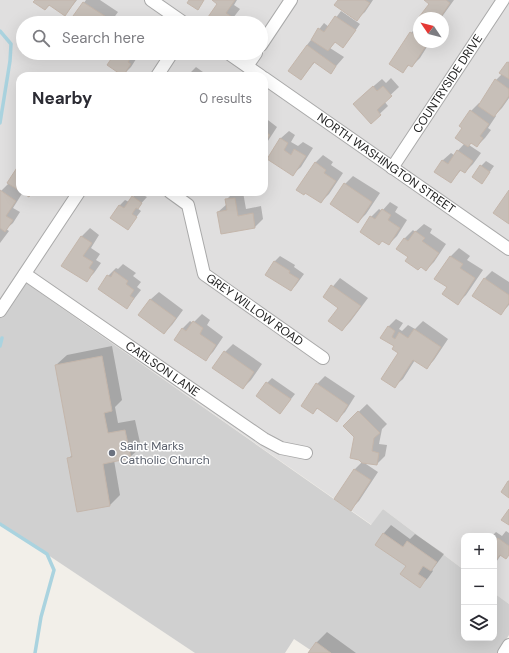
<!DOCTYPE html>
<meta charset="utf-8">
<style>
body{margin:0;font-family:"DM Sans",sans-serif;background:#f7f7f7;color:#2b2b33}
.controls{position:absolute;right:12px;bottom:12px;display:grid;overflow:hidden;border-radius:8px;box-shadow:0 4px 16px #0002}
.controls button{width:36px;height:36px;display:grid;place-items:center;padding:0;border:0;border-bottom:1px solid #e1e1e2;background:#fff;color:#2b2b33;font:20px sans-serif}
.compass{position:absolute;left:413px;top:12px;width:36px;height:36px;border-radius:50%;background:#fff;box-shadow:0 4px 16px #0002;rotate:305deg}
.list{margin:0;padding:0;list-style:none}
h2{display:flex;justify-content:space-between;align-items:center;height:52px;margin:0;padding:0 16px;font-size:17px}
h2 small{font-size:13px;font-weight:400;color:#7c7c81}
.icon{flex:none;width:22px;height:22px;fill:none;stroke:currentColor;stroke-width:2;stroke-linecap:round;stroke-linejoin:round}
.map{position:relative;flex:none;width:509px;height:653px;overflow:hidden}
.search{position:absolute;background:#fff;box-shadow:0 4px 16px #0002;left:16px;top:16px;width:252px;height:44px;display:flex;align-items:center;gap:10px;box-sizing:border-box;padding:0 14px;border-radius:22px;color:#7c7c81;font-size:15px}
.panel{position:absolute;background:#fff;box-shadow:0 4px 16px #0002;left:16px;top:72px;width:252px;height:124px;border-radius:12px}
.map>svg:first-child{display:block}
.residential{fill:#e0dfdf;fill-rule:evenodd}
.religious{fill:#d0d0d0}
.shadow{fill:#0003}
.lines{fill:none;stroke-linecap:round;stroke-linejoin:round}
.stream{stroke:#aad3df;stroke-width:3.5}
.building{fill:#c7bfb8;stroke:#c4b6ab}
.street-casing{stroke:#a9a9a9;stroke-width:14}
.street{stroke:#fff;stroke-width:12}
.worship-dot{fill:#6b7280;stroke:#fff;stroke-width:1.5}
.labels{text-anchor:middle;stroke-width:3;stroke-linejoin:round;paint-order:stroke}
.street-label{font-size:12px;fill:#222;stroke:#fff}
.worship-label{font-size:12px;fill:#5b616d;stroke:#fff;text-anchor:start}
</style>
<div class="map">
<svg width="509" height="653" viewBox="0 0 509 653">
<rect width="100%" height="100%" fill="#f2efe9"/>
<path class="residential" d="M0,0H287L261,39V23H192L189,21L187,23H23V53H167L151,76H20V192H73L0,301Z
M297,0H509V242L254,65ZM419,18H443V42H419Z
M177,53H221L254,76H160Z
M264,83L509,254V604L494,593V536H464V570L383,509L372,525L19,278L79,192H264Z"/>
<path class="religious" d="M19,278L371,525L383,509L464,570V638H494V593L509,604V635L497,653H315L294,639L285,653H195L0,523V306Z"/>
<path class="shadow" d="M36,0H77L65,15L50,5L45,9Z
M86,0H100L118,12L110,23H86L75,15Z
M213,0H237L234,5L240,9L229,23H219L218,3Z
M339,0H373L365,12L357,19Z
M425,0H454L441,18H422L430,3Z
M341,11L360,24L348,41L343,47L336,41L330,48L344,57L331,72L315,62L301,79L307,45L324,23L329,27Z
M419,25V42H430L420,58L412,66L410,64L403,72L391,63L411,33Z
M116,53H136L138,56L131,67L123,75Z
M509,61V98L502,108L495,115L496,116L488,128L491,130L485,138L477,146L472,142L469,145L481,153L473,164L465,172L462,169L451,182L435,172L443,160L451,153L454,155L464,144L463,128L471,111L479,103L481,104L496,80L502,74Z
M196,67L207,75L206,76H187Z
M391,78L399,87L384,101L388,106L371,122L362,96L382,79L386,83Z
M264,117L277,127L264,147Z
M289,131L295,135L291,142L298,146L303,142L313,148L301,167L293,174L269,158L281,138Z
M323,155L333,162L331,165L343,173L329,194L321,202L315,163Z
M486,161L494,166L482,183L481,166Z
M20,164V192H33L29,196L23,192L13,208L20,212L13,223L6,229L9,231L0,243V192L9,183Z
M353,176L380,193L366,214L358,222L345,184Z
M137,192L147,197L137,208L141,211L128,228L112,218L120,205L125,200L129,202Z
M234,192H243L246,209L261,206L263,219L255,227L221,233L218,212L227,204L226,200Z
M390,202L398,207L395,212L407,220L397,236L389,244L383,240L371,217L379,209L382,211Z
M424,224L432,229L430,233L446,244L434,262L426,270L398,248L405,238L413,230L415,232Z
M90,228L99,235L91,248L100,254L96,260L101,263L94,273L86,281L63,265L82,236Z
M459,248L470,256L467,260L483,270L466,295L458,303L448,287L436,279L451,256Z
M280,256L295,265L294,267L304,274L296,285L291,290L267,275L275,261Z
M123,264L136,273L133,276L141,282L137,287L141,290L127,308L99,289L108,276L116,268L118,269Z
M492,271L509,282V305L500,314L485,278Z
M340,278L368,298L350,322L342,330L339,307L324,297Z
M159,292L183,310L172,325L164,333L140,315L151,299Z
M202,314L210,320L207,325L223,337L213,352L205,360L182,329L190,321L193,323Z
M396,319L403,323L399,329L402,331L408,325L415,329L423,321L448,339L434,360L427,368L415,360L403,379L395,386L400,353L395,346L382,337L388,327Z
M233,344L262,364L251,380L243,388L225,352Z
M112,346L122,400L115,407L118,423L135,420L141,447L130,457L114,460L120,495L110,505L78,511L68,459L73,454L56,365L67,355Z
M325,376L355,396L345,412L337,420L318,408L312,413L317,384Z
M272,378L295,394L280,413L267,383Z
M367,404L387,424L382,429L379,444L387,445L385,456L377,464L363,462L378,472L359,501L351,509L355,469L362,462L355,437L344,426Z
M391,525L410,539L415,534L444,554L432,570L433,571L428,578L420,586L407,566L376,544L384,533Z
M506,531L509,533V555H501L494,565V536H492L496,532L502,536Z
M327,632L356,653H309L316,643Z"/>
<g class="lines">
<path class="stream" d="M0,31L11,44L10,61L0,123
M0,346L2,338
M0,524L47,554L54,570L41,617L35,653"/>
</g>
<path class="building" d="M35,0H76L65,16L49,5L45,10L33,2Z
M189,0H204L198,10L187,3Z
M212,0H235L226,13L232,17L229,23H217L208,17L217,4Z
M338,0H365L370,3L357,21L334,5Z
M424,0H446L450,3L440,18H420L419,17L429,4Z
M83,2L111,20L109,23H84L73,16Z
M335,16L356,30L343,48L335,42L328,51L311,40L318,28L324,32Z
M410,32L419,38V42H425L428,43L412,67L408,65L403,73L389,64Z
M307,45L336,66L331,74L314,62L301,80L288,71Z
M115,53H134L128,62L131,64L123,76L107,65Z
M507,62L509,63V79L499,73Z
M495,79L509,89V96L494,117L478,106Z
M373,86L377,91L383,86L392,96L377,110L381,115L371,124L353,104Z
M470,110L489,124L480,136L483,138L477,147L471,143L468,147L455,138L462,128L459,126Z
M264,131L270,135L264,144Z
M280,138L288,143L284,150L291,155L294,149L306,156L293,176L267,159Z
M457,150L473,161L465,173L460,170L451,183L434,172L442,160L448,164Z
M315,162L326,170L324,173L336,181L321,203L305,193L304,195L296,190Z
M20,163V191L7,183Z
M480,165L490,172L482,184L472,177Z
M344,183L372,202L358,223L330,204Z
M0,190L16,201L6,216L13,220L5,232L0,228Z
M509,190V224L493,213Z
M21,192H32L29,197Z
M132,196L142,203L138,209L136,208L132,214L137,217L128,230L110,218L119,205L124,208Z
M235,198L238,216L253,213L255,228L221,234L217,212L227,210L225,199Z
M382,209L391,215L388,220L400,228L389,245L382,241L379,245L360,232L370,216L375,219Z
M415,231L425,238L422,241L439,253L426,271L421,267L418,270L405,261L408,257L396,249L404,238L408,241Z
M81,236L92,243L83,256L93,262L89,268L94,271L87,282L61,266Z
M450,256L463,264L460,268L475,278L458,305L442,294L447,287L434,279Z
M274,261L290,271L289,273L299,279L291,291L265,275Z
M114,271L128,281L126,284L134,290L130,296L134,298L127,309L98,289L107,275L111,277Z
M484,278L509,295V303L501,315L472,296Z
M331,285L361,306L342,331L328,321L338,308L323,297Z
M150,299L176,318L164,334L138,315Z
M193,321L203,328L200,334L216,345L206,361L174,340L182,328L186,331Z
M388,326L395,331L392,337L395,339L399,332L408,338L414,329L441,347L427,369L413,360L395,388L381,379L398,353L392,349L394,346L380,338Z
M224,351L254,372L243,389L212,368Z
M102,356L112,411L104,413L108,433L125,430L131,458L103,464L110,506L77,512L67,458L72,457L55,365Z
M266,382L291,399L280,414L256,396Z
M316,383L348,405L337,422L317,408L313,414L301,406Z
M358,411L380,433L374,438L372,451L379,453L377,465L362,463L359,460L350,458L354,437L343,426Z
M354,469L371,480L351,511L334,499Z
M508,481H509V498L501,492Z
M509,509V525L501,520Z
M383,533L403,547L407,541L437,562L431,571L423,566L418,574L426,579L420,588L400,574L406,566L375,545Z
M498,538L509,546V555L506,559L500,555L494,563V543Z
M316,642L331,653H308Z"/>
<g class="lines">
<defs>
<g id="street">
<path d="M151,0L184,23"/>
<path d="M261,45L291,0"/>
<path d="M228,53L261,76"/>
<path d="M247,66L256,53"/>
<path d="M157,76L172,53"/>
<path id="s1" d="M264,78L509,249"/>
<path id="s2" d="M392,168L503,0"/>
<path id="s3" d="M170,192L188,205L204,274L323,358"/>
<path id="s4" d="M25,274L264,439L281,448L306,453"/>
<path d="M0,311L79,192"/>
<path d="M504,653L509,645"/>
</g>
</defs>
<use href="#street" class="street-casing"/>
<use href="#street" class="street"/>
</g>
<circle class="worship-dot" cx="112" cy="453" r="4"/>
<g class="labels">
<g class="street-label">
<text dy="4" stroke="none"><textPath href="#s2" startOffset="101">COUNTRYSIDE DRIVE</textPath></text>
<text dy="4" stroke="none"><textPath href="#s1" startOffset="149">NORTH WASHINGTON STREET</textPath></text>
<text dy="4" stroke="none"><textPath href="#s3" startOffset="155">GREY WILLOW ROAD</textPath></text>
<text dy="4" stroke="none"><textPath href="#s4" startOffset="167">CARLSON LANE</textPath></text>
</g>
<g class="worship-label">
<text x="120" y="450">Saint Marks<tspan x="120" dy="14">Catholic Church</tspan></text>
</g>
</g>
</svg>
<div class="controls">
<button>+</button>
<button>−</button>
<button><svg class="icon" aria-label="layers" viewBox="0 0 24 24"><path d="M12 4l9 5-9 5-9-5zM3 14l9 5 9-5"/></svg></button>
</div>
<svg class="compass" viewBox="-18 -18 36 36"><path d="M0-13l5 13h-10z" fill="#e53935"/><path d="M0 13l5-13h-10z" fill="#7c7c81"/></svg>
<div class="search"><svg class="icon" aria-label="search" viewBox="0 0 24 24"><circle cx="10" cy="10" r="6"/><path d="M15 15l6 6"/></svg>Search here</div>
<section class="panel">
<h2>Nearby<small>0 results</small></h2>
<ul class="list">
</ul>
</section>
</div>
